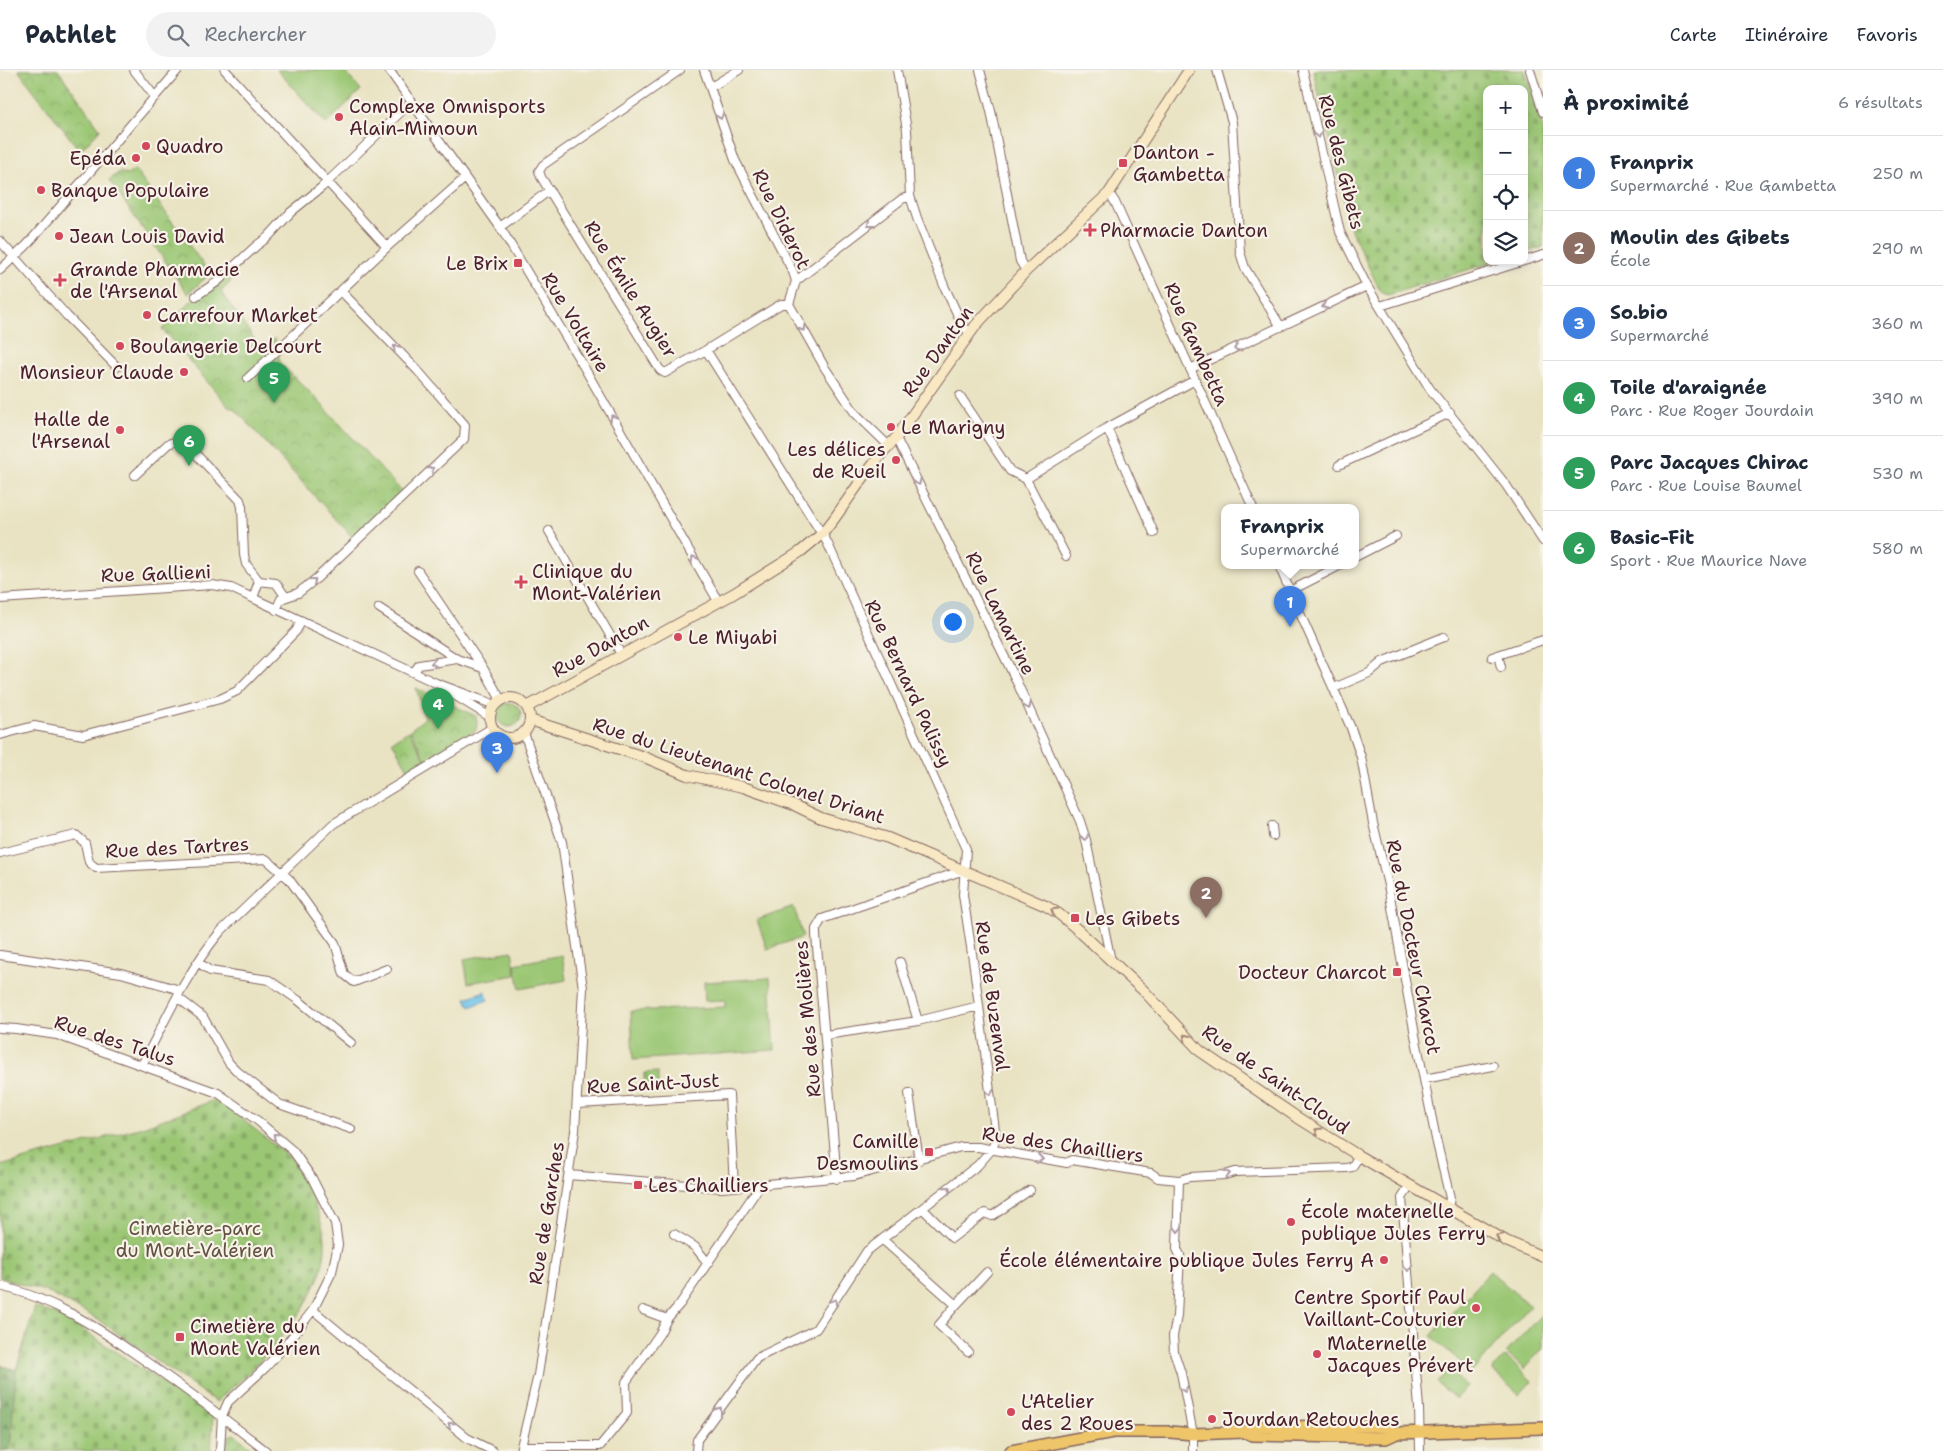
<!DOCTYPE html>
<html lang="fr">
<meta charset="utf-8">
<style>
body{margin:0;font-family:"Shantell Sans",sans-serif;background:#f2f2f3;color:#1f2937}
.controls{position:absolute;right:15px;top:15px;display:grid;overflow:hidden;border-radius:10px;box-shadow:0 2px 12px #0003}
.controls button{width:45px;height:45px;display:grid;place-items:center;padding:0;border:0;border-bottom:1px solid #e0e1e3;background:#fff;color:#1f2937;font:25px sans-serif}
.you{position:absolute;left:952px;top:551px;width:18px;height:18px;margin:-12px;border:4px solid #fff;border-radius:50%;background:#1a73e8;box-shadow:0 0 0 8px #1a73e833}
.badge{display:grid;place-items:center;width:32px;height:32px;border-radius:50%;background:#d1495b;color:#fff;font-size:16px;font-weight:700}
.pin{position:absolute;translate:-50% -41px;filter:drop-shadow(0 1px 2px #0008)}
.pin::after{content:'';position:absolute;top:26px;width:18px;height:15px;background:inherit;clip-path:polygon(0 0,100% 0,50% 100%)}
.popup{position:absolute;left:1221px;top:434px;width:138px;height:65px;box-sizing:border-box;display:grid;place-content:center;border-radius:10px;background:#fff;filter:drop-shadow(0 1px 4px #0005);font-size:16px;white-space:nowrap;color:#747a83}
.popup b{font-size:19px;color:#1f2937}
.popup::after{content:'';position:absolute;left:50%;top:100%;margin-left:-10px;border:10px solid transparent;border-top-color:#fff}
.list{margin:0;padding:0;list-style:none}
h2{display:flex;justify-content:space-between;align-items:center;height:65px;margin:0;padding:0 20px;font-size:21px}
h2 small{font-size:16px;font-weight:400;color:#747a83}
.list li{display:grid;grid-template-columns:32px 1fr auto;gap:15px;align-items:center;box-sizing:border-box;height:75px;padding:0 20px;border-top:1px solid #e0e1e3}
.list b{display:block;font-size:19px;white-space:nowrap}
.list p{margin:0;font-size:16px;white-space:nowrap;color:#747a83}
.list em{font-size:16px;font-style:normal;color:#747a83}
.icon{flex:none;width:28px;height:28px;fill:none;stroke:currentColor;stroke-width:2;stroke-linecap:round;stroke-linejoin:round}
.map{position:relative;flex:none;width:1543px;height:1381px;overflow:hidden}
header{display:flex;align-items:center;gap:30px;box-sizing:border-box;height:70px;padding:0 25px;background:#fff;border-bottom:1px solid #e0e1e3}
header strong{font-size:24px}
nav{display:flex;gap:28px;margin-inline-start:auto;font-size:18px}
.search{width:350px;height:45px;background:#f2f2f3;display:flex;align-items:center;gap:12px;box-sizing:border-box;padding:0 18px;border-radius:28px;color:#747a83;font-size:19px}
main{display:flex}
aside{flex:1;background:#fff}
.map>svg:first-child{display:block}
.grass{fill:#9bc775;stroke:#727350}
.forest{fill:url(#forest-firs);stroke:#636648}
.cemetery{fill:url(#cemetery-stones);stroke:#727350}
.park{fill:url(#park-crowns);stroke:#727350}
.garden{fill:url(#garden-furrows);stroke:#727350}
.water{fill:url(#water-ripples);stroke:#5a7089}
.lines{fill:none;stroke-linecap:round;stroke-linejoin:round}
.street-casing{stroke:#826460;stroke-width:10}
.secondary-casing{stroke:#826460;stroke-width:12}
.primary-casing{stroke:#826460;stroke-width:14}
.street{stroke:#fff;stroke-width:8}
.secondary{stroke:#f8e8c3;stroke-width:10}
.primary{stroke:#eec569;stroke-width:11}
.oneway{stroke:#ae9aa0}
.oneway2{stroke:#a18477}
.poi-dot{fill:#d1495b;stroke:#f7f3e8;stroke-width:2}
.labels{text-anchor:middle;stroke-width:4.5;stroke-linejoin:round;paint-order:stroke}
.poi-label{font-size:19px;fill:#4a1f2b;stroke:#f7f3e8;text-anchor:start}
.street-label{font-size:19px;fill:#4a1f2b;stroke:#f7f3e8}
.park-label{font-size:19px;fill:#625141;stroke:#f7f3e8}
</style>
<header>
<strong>Pathlet</strong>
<div class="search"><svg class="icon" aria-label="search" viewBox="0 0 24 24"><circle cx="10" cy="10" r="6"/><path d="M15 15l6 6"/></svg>Rechercher</div>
<nav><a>Carte</a><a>Itinéraire</a><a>Favoris</a></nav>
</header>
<main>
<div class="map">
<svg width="1543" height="1381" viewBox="0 0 1543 1381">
<defs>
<pattern id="forest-firs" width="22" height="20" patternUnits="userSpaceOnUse" patternTransform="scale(1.25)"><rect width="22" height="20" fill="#7cac66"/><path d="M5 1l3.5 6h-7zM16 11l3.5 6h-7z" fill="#688b54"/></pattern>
<pattern id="cemetery-stones" width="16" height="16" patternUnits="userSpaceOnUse" patternTransform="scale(1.25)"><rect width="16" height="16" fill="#9bc775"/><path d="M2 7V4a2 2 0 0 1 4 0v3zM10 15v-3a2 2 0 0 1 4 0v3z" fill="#87aa65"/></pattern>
<pattern id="park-crowns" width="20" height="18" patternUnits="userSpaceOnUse" patternTransform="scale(1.25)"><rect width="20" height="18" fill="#9bc775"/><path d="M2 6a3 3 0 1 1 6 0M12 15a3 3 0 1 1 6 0" fill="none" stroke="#87aa65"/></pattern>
<pattern id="garden-furrows" width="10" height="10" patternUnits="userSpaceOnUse" patternTransform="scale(1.25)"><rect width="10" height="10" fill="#9bc775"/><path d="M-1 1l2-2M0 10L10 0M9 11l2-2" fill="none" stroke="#87aa65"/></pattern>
<pattern id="water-ripples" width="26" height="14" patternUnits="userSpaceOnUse" patternTransform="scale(1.25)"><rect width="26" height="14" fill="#6ac1e7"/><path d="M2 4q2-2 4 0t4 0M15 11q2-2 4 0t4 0" fill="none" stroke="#5da5c6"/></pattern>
</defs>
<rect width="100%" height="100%" fill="#f7f3e8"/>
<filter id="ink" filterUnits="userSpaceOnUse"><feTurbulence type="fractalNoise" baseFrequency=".02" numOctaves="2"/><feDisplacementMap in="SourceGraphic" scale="10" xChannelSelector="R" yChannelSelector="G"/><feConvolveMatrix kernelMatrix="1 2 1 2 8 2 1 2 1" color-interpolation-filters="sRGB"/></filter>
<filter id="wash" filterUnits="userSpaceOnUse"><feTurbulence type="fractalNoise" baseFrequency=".0096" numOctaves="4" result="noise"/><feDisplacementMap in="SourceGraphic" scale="20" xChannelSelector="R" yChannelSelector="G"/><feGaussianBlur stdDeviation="1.12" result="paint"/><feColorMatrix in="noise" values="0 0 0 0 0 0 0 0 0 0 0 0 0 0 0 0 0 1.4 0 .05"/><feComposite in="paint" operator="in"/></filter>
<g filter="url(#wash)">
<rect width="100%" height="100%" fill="#e9e3c3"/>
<path class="grass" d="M277,0H343L361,20L326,54Z
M794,837L803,867L767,879L757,850Z
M512,881L516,905L468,913L464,889Z
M562,885L566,910L520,919L515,894Z
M770,908L775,980L633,990L631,941L725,937V930L705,931L704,912Z
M1490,1201L1530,1236L1472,1302L1431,1266Z
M1541,1245L1543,1247V1278L1524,1299L1506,1283Z
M1505,1286L1532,1311L1519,1325L1492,1300Z
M1448,1300L1467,1316L1456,1329L1437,1313Z"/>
<path class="forest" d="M0,1295L16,1300L10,1381H0Z"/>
<path class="cemetery" d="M1313,0H1525L1543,59V177L1524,183V19H1487V191H1496L1388,225L1381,223L1351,160Z
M217,1029L292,1089C302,1105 324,1151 325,1170C329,1229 257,1297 216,1332L97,1249L76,1237L45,1221L0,1208V1096L143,1057Z
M35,1237L65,1248L213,1346L211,1381H10L16,1300Z"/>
<path class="park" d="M18,0H58L100,59L80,81Z
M135,100L210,204L188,224L109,110L120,102L127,105Z
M221,202L231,211L221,222L262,280L275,268L280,293L313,325L405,425L356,471L234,338H230L162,259Z
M416,618L476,646L477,653L476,660L428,693L410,660L425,648Z
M497 645a12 12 0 1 1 24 0a12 12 0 1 1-24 0Z
M409,661L426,691L409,701L392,671Z
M658,1002V1016H644V1003Z"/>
<path class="garden" d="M234,1364L255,1381H226L228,1366Z"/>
<path class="water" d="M485,921L488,930L470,937L466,928Z"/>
</g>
<g filter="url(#ink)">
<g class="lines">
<defs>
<path id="street" d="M134,0L155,27
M225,0L387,177
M389,0L500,157L585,299L718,531
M680,0L543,95L539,101L541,107L660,300L665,303L706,280L827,472L966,779L963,825L974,897L996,1068L992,1079L978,1095L867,1181L816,1259L757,1288L697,1370L696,1381
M704,0L735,90L793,202L796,211L789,234L825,298L855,343L889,376
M897,0L907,60L910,126L917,148L945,218L963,256L970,263
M980,0L991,41L1020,191L1026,201
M1217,0L1232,52L1240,182L1245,198L1281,257
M1303,0L1340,162L1367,216L1430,319L1506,415L1543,471
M1530,0L1543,42
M711,17L739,0
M1109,123L1115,132L1253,438
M500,157L550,120
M0,171L67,246L117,297
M1524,191L1543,185
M0,200L26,176L178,0
M796,211L902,129L910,126
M196,226L217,212L256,176L268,167L291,142L322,117L408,35
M1380,236L1524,191
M706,280L781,234H789
M1190,299L1367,216
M248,308L387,177L465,108
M960,326L1010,401L1026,409L1107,358L1195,310
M1107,358L1154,463
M896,368L1015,608L1080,751L1086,770L1111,891
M1339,395L1450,343
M135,405L168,374L177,371L187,375L240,430L242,437L244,485L246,494L259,511L253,528
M1026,409L1066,486
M549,461L621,584
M1355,487L1396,466
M1279,496L1351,658L1361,687L1373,753L1388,815L1415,965L1436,1069L1450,1128L1448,1138
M418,501L483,598L501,630
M259,511L276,513L285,526
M1290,521L1339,496
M0,529L212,515L231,518L436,613L495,635
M379,538L457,589L483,598
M276,540L281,529L298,523L317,508L464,369L465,355L459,348L418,301L341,221
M1498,585L1501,597
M1492,587L1543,570
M414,602L419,595L457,589
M1334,618L1369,603L1382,592L1444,567
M446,620L490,647
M0,665L34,656L83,665L220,629L237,621L296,561L301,552
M1272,756L1273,766
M0,783L76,765L85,773L89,792L96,798L266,789L289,809L335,873L344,904L354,912L387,899
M0,885L121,903L180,920
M198,892L210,901L269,910L298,930L351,973
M900,892L918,951
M177,927L203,947L229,993L238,1002L279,1034L351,1059
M0,958L16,959L57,965L218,1023L258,1051L293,1081L312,1108L319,1122L335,1153L338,1175L332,1202L313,1240L284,1277L266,1297L228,1332L222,1346L220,1381
M826,965L918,951L979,936
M142,995C166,949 187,901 221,861L333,754L492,658
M1424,1009L1493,996
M909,1023L919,1090
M578,1034L729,1025L734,1116
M569,1105L722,1118L854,1106L961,1077H978L1067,1093L1072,1090L1151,1103L1158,1108L1179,1110L1190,1107L1225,1105L1235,1102L1346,1098L1352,1097L1359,1086
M837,1109L816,865V859L822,849L964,800
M1179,1110L1177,1179L1180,1185L1177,1246L1173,1266L1174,1282L1181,1303L1193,1364V1381
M1410,1116L1402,1128L1419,1338L1420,1381
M923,1139L952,1168L985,1143L992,1146L1030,1120
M674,1164L695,1177L708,1193
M883,1170L956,1235L987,1202
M0,1216C51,1228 96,1256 138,1286C182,1316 224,1348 266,1381
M956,1235L939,1255L968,1282
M313,1240L467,1368L493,1381
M643,1240L667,1249
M521,1376H600L627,1343L626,1312L660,1263L667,1249L680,1234L761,1114
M520,1381L538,1305L575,1061L583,918L562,772L524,663"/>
<path id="secondary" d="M490 648a20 20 0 1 1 40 0a20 20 0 1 1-40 0Z
M527,637L733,524L800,482L823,463L834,449L860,412L882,383L896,368L976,255L1026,201L1109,123L1189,0
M530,650L644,687L687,705L743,717L794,735L821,748L888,768L1046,836L1059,844L1078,860L1144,921L1200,981L1295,1046L1359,1086L1506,1171L1543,1187"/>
<path id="primary" d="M1244,1362L1253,1357L1369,1356L1387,1357L1397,1363
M1011,1381L1113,1362H1170L1193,1364L1244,1362L1253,1365L1386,1368L1397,1363L1543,1358"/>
</defs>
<use href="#street" class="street-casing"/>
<use href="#secondary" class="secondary-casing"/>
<use href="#primary" class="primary-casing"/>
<use href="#street" class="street"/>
<use href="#secondary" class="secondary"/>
<use href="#primary" class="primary"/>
</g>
<defs><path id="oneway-chevron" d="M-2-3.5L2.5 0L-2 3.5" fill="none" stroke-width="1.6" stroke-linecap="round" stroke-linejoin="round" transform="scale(1.25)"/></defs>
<g class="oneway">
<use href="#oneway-chevron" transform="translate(720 46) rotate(71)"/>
<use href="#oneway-chevron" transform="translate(1318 65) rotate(77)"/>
<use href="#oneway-chevron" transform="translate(870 154) rotate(142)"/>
<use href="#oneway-chevron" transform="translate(1325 236) rotate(155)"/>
<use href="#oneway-chevron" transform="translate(802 258) rotate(60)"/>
<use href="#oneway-chevron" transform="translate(396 278) rotate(-134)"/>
<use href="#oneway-chevron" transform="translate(1237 278) rotate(155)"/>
<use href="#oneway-chevron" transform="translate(613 348) rotate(-120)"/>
<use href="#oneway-chevron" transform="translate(431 400) rotate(-43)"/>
<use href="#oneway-chevron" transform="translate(918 412) rotate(64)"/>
<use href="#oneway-chevron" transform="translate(694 489) rotate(-120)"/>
<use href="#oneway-chevron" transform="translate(313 511) rotate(-39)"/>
<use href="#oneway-chevron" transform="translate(434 593) rotate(171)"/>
<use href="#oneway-chevron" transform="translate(1028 636) rotate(65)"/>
<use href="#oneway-chevron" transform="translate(1085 767) rotate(75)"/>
<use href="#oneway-chevron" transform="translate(990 1022) rotate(83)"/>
<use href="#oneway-chevron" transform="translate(276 1066) rotate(-141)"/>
<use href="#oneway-chevron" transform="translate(1040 1089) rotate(9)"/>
<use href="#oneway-chevron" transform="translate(1227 1104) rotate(-12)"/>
<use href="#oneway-chevron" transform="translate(948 1119) rotate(-39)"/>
<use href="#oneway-chevron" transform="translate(1178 1159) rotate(92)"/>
<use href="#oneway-chevron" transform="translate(1408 1198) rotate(85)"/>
<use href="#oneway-chevron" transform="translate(834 1232) rotate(-57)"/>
<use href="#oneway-chevron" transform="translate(1184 1319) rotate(79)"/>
<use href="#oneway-chevron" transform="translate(719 1340) rotate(-54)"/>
<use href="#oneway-chevron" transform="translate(451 1355) rotate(-141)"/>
</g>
<g class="oneway2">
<use href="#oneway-chevron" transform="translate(1054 841) rotate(-148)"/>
<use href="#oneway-chevron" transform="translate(1186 967) rotate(-132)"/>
<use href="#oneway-chevron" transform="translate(1318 1061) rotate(-148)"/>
<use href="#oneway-chevron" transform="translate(1499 1167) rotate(-151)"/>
</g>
</g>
<g class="poi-dot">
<circle cx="339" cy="47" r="5"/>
<circle cx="146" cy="76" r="5"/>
<circle cx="136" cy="88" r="5"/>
<rect x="1118" y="88" width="10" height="10" rx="2.5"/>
<circle cx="41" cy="120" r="5"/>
<path d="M1087.5 152.5h5v5h5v5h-5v5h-5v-5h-5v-5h5z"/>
<circle cx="59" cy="166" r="5"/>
<rect x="513" y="188" width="10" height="10" rx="2.5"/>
<path d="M57.5 202.5h5v5h5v5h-5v5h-5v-5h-5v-5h5z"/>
<circle cx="147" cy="245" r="5"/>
<circle cx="120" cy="276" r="5"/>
<circle cx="184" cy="302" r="5"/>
<circle cx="891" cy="357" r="5"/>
<circle cx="120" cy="360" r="5"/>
<circle cx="896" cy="390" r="5"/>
<path d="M518.5 504.5h5v5h5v5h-5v5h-5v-5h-5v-5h5z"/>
<circle cx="678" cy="567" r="5"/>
<rect x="1070" y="843" width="10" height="10" rx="2.5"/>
<rect x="1392" y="897" width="10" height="10" rx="2.5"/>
<rect x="924" y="1077" width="10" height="10" rx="2.5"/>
<rect x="633" y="1110" width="10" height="10" rx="2.5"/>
<circle cx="1291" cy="1152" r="5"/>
<circle cx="1384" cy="1190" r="5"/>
<circle cx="1476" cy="1238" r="5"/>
<rect x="175" y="1262" width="10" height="10" rx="2.5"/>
<circle cx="1317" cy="1284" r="5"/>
<circle cx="1011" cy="1342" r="5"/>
<circle cx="1212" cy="1349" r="5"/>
</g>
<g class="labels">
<g class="poi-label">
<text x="349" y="43">Complexe Omnisports<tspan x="349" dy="22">Alain-Mimoun</tspan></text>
<text x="156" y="83">Quadro</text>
<text x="1133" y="89">Danton -<tspan x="1133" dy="22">Gambetta</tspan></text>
<text x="126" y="95" text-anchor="end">Epéda</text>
<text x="51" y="127">Banque Populaire</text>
<text x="1100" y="167">Pharmacie Danton</text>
<text x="69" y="173">Jean Louis David</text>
<text x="508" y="200" text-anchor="end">Le Brix</text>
<text x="70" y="206">Grande Pharmacie<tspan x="70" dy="22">de l'Arsenal</tspan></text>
<text x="157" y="252">Carrefour Market</text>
<text x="130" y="283">Boulangerie Delcourt</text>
<text x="174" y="309" text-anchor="end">Monsieur Claude</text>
<text x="110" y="356" text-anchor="end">Halle de<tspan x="110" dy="22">l'Arsenal</tspan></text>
<text x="901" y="364">Le Marigny</text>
<text x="886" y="386" text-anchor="end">Les délices<tspan x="886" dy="22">de Rueil</tspan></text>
<text x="532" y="508">Clinique du<tspan x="532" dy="22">Mont-Valérien</tspan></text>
<text x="688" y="574">Le Miyabi</text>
<text x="1085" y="855">Les Gibets</text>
<text x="1387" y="909" text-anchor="end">Docteur Charcot</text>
<text x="919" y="1078" text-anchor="end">Camille<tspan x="919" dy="22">Desmoulins</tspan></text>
<text x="648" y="1122">Les Chailliers</text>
<text x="1301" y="1148">École maternelle<tspan x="1301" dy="22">publique Jules Ferry</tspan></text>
<text x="1374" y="1197" text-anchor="end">École élémentaire publique Jules Ferry A</text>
<text x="1466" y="1234" text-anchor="end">Centre Sportif Paul<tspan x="1466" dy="22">Vaillant-Couturier</tspan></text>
<text x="190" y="1263">Cimetière du<tspan x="190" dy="22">Mont Valérien</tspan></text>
<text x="1327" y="1280">Maternelle<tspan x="1327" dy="22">Jacques Prévert</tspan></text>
<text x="1021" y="1338">L'Atelier<tspan x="1021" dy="22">des 2 Roues</tspan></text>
<text x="1222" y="1356">Jourdan Retouches</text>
</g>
<g class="street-label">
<text transform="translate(1342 92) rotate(76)" y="7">Rue des Gibets</text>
<text transform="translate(782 149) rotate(64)" y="7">Rue Diderot</text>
<text transform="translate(631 219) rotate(58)" y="7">Rue Émile Augier</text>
<text transform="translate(576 252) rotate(59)" y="7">Rue Voltaire</text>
<text transform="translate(1197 274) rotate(66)" y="7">Rue Gambetta</text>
<text transform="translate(937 281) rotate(-54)" y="7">Rue Danton</text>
<text transform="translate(156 503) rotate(-2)" y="7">Rue Gallieni</text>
<text transform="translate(1001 543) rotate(64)" y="7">Rue Lamartine</text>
<text transform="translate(600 576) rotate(-29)" y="7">Rue Danton</text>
<text transform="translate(909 613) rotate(65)" y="7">Rue Bernard Palissy</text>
<text transform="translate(739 700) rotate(18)" y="7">Rue du Lieutenant Colonel Driant</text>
<text transform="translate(177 777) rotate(-3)" y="7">Rue des Tartres</text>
<text transform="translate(1414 877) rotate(79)" y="7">Rue du Docteur Charcot</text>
<text transform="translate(993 926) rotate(82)" y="7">Rue de Buzenval</text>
<text transform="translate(807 949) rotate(-95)" y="7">Rue des Molières</text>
<text transform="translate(115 970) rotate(18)" y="7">Rue des Talus</text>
<text transform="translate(1276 1009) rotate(35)" y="7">Rue de Saint-Cloud</text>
<text transform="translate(653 1013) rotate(-3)" y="7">Rue Saint-Just</text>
<text transform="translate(1063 1074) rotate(8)" y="7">Rue des Chailliers</text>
<text transform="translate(546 1143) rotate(-81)" y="7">Rue de Garches</text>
</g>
<g class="park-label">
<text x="195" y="1165">Cimetière-parc<tspan x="195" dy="22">du Mont-Valérien</tspan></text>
</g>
</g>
</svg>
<div class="controls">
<button>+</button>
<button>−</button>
<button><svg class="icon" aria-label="locate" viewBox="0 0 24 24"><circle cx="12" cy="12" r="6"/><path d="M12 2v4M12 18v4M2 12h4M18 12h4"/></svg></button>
<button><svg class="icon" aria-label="layers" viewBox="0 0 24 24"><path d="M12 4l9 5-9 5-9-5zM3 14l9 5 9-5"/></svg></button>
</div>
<div class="you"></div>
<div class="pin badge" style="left:1290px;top:557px;background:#3f7fe0">1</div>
<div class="popup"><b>Franprix</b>Supermarché</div>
<div class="pin badge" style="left:1206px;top:848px;background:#8d6e63">2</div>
<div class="pin badge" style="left:497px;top:703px;background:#3f7fe0">3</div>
<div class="pin badge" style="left:438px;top:659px;background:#2e9e5b">4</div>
<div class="pin badge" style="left:274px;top:333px;background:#2e9e5b">5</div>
<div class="pin badge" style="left:189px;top:396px;background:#2e9e5b">6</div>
</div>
<aside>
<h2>À proximité<small>6 résultats</small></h2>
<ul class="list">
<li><span class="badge" style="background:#3f7fe0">1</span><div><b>Franprix</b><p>Supermarché · Rue Gambetta</p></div><em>250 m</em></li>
<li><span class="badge" style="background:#8d6e63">2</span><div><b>Moulin des Gibets</b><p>École</p></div><em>290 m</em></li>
<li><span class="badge" style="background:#3f7fe0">3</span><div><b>So.bio</b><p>Supermarché</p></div><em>360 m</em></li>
<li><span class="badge" style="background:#2e9e5b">4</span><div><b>Toile d'araignée</b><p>Parc · Rue Roger Jourdain</p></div><em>390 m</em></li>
<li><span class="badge" style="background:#2e9e5b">5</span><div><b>Parc Jacques Chirac</b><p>Parc · Rue Louise Baumel</p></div><em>530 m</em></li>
<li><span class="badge" style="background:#2e9e5b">6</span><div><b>Basic-Fit</b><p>Sport · Rue Maurice Nave</p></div><em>580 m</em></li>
</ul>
</aside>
</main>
